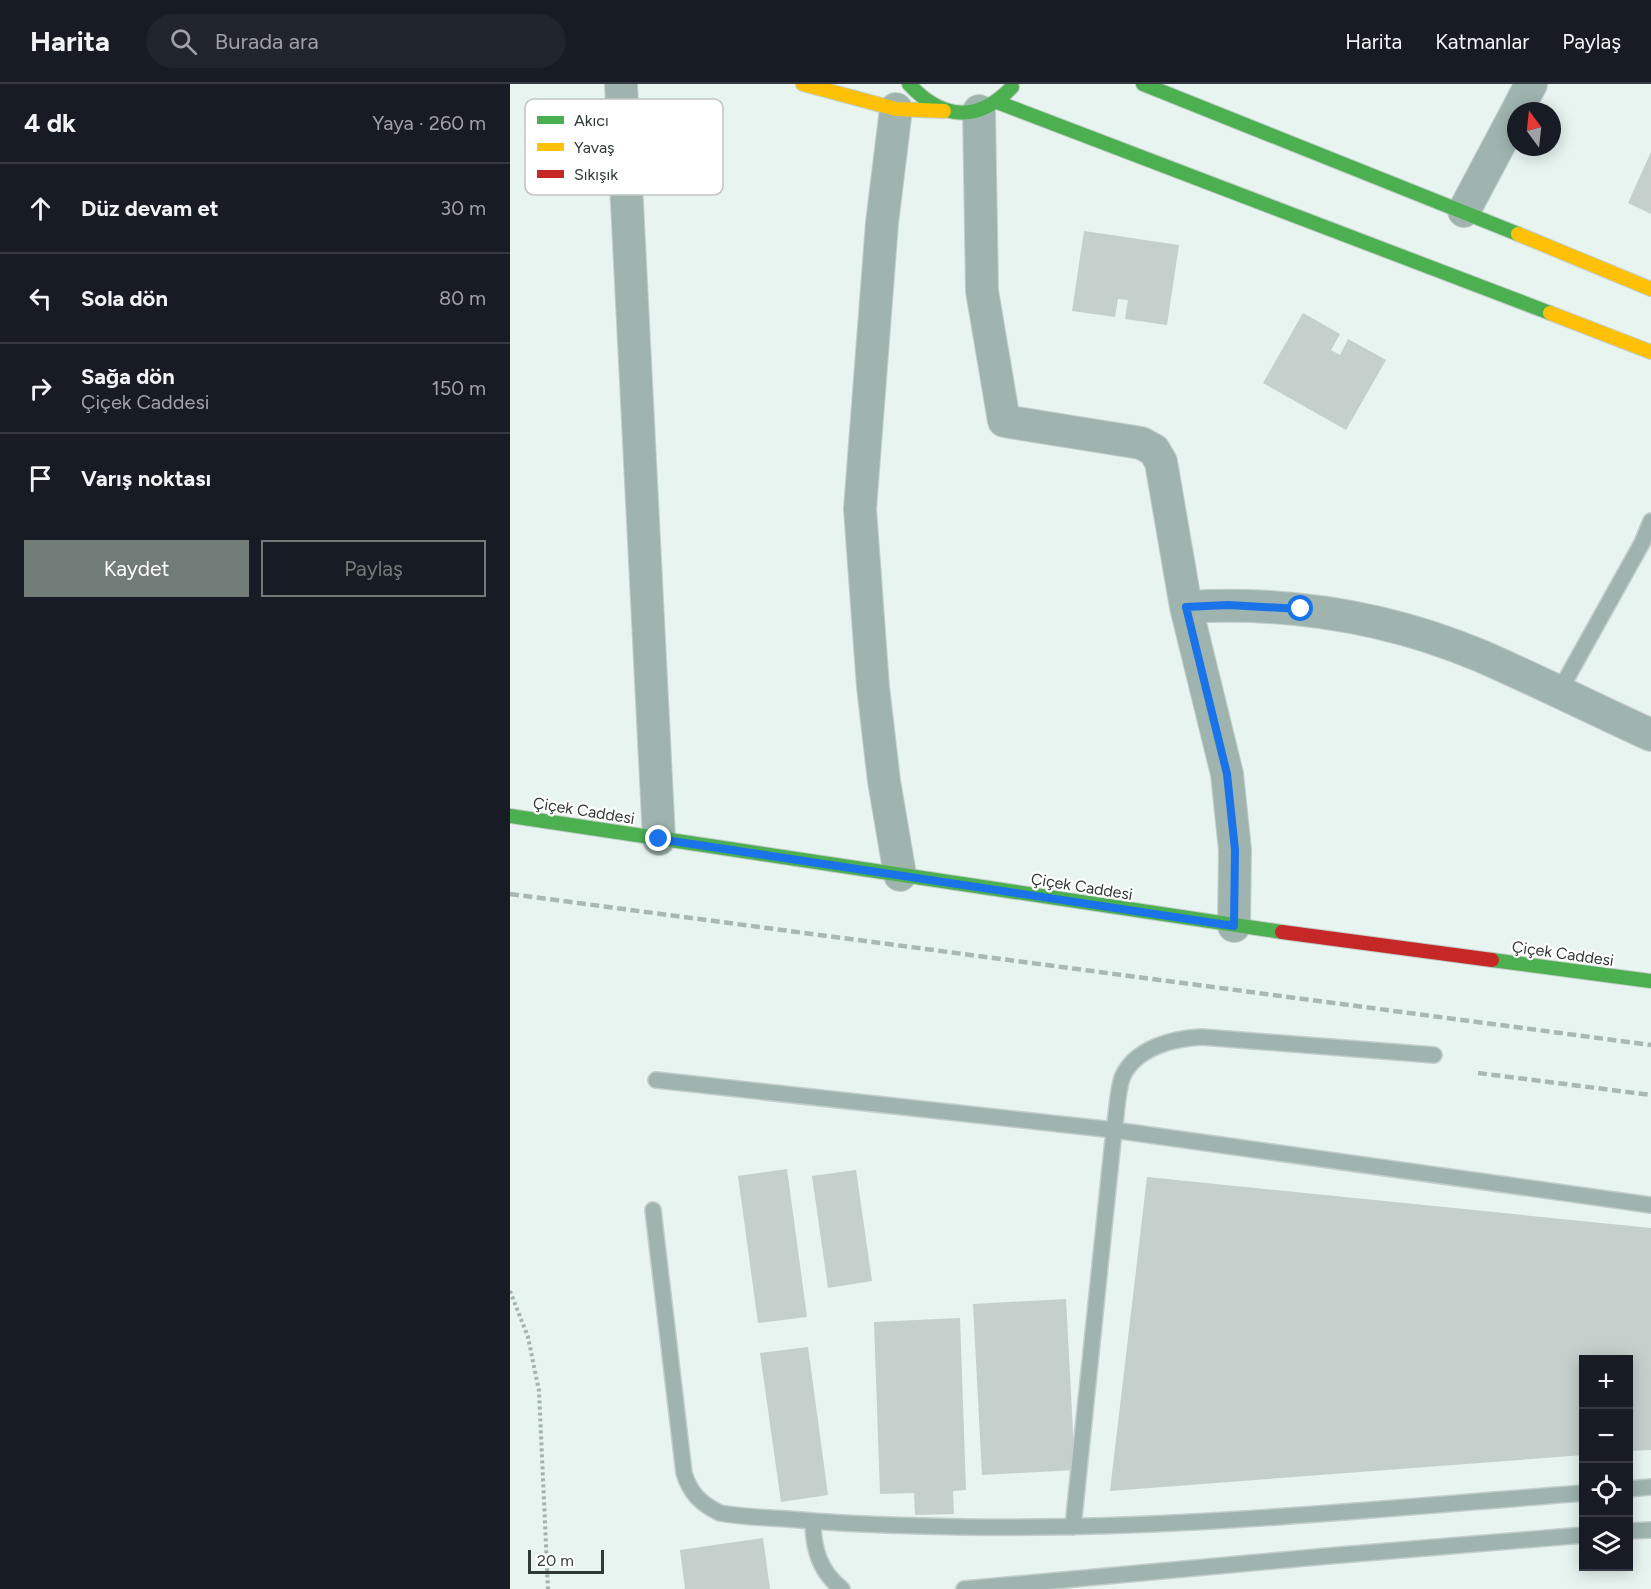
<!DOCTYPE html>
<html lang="tr">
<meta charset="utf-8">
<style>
body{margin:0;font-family:Figtree,sans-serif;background:#20242c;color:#f1f3f6}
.controls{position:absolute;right:18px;bottom:18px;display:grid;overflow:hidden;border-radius:0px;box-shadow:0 3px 15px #0003}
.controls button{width:54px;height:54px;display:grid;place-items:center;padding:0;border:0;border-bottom:2px solid #363941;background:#171b24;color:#f1f3f6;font:30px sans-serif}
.compass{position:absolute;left:997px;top:18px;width:54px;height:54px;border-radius:50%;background:#171b24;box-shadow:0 3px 15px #0003;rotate:345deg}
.scale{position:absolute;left:18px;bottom:15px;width:76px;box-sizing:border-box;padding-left:6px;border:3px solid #313a38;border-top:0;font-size:16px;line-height:21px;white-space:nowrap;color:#313a38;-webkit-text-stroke:4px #fff;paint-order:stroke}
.stop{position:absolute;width:18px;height:18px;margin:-14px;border:4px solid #1a73e8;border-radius:50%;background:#fff}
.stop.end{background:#1a73e8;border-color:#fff;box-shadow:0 2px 6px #0008}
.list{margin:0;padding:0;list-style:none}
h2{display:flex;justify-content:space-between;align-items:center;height:78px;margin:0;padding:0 24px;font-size:26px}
h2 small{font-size:20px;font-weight:400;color:#9ea1a6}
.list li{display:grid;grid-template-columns:39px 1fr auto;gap:18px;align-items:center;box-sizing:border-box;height:90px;padding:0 24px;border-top:2px solid #363941}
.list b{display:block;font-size:22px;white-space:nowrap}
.list p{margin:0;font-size:20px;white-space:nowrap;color:#9ea1a6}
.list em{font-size:20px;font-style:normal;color:#9ea1a6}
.actions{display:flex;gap:12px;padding:18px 24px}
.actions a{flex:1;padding:14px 0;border:2px solid #717b78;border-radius:0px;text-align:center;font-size:21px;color:#717b78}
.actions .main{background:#717b78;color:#fff}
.icon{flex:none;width:33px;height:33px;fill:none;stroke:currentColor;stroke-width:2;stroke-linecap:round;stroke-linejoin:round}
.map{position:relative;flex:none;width:1141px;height:1505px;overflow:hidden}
header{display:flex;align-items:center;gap:36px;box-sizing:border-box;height:84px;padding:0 30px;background:#171b24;border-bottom:2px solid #363941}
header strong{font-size:28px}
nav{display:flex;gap:33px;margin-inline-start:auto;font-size:21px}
.search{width:420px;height:54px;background:#20242c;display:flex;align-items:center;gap:15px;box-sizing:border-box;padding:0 21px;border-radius:33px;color:#9ea1a6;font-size:22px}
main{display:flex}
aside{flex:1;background:#171b24}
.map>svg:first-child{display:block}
.building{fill:#c5cfcc}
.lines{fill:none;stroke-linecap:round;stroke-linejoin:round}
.lane-casing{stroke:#c3ceca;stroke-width:18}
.street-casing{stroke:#c3ceca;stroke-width:34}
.fast-casing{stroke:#c3ceca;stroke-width:16}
.slow-casing{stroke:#c3ceca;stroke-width:16}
.jam-casing{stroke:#c3ceca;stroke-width:16}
.path{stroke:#a5b3b0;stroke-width:4;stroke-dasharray:3 3;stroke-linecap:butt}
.lane{stroke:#9fb4af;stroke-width:15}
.street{stroke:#9fb4af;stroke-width:32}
.fast{stroke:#4caf50;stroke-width:14}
.slow{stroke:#ffc107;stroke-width:14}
.jam{stroke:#c62828;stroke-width:14}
.rail{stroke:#a9b8b4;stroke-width:4.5;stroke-dasharray:9 4.5;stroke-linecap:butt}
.route{stroke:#1a73e8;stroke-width:8}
.labels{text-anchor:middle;stroke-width:4.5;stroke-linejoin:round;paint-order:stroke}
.street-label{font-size:16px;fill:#313a38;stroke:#fff}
.key{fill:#fff;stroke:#c1c4c3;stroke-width:1.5}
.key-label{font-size:16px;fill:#313a38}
</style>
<header>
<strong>Harita</strong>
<div class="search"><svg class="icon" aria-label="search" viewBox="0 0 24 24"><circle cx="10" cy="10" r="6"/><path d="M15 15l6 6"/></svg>Burada ara</div>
<nav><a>Harita</a><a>Katmanlar</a><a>Paylaş</a></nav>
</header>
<main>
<aside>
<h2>4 dk<small>Yaya · 260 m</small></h2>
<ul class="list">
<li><svg class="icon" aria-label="ahead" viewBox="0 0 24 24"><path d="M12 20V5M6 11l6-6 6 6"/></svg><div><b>Düz devam et</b></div><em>30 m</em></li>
<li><svg class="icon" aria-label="left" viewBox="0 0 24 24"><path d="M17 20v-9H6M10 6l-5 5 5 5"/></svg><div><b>Sola dön</b></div><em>80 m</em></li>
<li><svg class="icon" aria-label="right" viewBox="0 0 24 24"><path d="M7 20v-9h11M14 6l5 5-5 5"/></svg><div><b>Sağa dön</b><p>Çiçek Caddesi</p></div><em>150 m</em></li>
<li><svg class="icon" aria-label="arrive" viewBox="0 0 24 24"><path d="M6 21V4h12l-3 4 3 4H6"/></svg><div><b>Varış noktası</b></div></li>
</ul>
<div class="actions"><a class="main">Kaydet</a><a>Paylaş</a></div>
</aside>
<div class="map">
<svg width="1141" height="1505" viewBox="0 0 1141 1505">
<rect width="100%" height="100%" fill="#e7f4f0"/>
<path class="building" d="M1141,68V130L1118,119Z
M574,147L669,161L657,241L615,235L618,216L608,215L605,233L562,227Z
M793,229L830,250L821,266L830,271L838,255L876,276L836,346L753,299Z
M277,1085L297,1233L248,1239L228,1092Z
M346,1086L362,1197L318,1204L302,1092Z
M637,1093L1141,1144V1366L1118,1367V1276H1074V1371L600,1407Z
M556,1215L565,1386L472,1391L463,1220Z
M450,1234L456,1406L443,1407L444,1430L405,1431L404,1409L370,1410L364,1238Z
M298,1263L318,1411L271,1418L250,1269Z
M253,1454L260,1505H175L170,1466Z"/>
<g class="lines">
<defs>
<path id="lane" d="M1049,608L1132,459L1141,437
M146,996L604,1046L1141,1121
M143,1126L174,1389C180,1409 191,1420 210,1429C233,1433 255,1434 278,1435C323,1439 368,1441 414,1442C634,1449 854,1426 1074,1409
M1118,1405L1141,1403
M303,1437C303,1465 310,1488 332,1505
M563,1443L604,1046C607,1030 607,1009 612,994C624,964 664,954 692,953L924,971
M1118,1447L1141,1446
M454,1505L818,1472L1074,1451"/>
<path id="street" d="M111,0L149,755
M386,25L372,139L350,425L363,603L374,697L390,791
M469,27L472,207L494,337L631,359L644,366L651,378L676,523L717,690L725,766L724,842
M1007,27L1021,0
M954,127L1006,29
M676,523C777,517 878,533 971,572C1028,597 1084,625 1141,651"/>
<path id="fast" d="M399,0C432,36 468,39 502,3
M633,0L1008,150
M487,18L1040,229
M0,732L772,848
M982,876L1141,897"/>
<path id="slow" d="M293,0L386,25L434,27
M1008,150L1141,205
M1040,229L1141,268"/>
<path id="jam" d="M772,848L982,876"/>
</defs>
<use href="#lane" class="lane-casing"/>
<use href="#street" class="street-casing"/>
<use href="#fast" class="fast-casing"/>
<use href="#slow" class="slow-casing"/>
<use href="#jam" class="jam-casing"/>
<path class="path" d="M0,1207L18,1253L29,1307L38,1505"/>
<use href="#lane" class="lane"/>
<use href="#street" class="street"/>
<use href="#fast" class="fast"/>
<use href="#slow" class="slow"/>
<use href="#jam" class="jam"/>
<path class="rail" d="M0,810L1141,961
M968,989L1141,1011"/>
</g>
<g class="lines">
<path class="route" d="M149,755L724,842L725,766L717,690L676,523L718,521L791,525"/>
</g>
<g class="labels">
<g class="street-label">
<text transform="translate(74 726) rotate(9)" y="6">Çiçek Caddesi</text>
<text transform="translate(572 802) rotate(9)" y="6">Çiçek Caddesi</text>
<text transform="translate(1053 869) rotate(8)" y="6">Çiçek Caddesi</text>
</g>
</g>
<rect x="15" y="15" width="198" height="96" rx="9" class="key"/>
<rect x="27" y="32" width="27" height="8" fill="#4caf50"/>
<rect x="27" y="59" width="27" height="8" fill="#ffc107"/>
<rect x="27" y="86" width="27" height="8" fill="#c62828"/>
<g class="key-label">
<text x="64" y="42">Akıcı</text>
<text x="64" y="69">Yavaş</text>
<text x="64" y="96">Sıkışık</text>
</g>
</svg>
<div class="controls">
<button>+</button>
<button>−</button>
<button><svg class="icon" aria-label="locate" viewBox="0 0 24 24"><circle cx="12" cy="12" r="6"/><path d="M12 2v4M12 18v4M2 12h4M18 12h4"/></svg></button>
<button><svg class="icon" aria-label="layers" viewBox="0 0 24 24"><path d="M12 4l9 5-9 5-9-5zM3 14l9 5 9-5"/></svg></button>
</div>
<svg class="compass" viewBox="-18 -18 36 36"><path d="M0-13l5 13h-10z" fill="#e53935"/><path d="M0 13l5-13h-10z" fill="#9ea1a6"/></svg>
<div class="scale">20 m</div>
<div class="stop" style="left:791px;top:525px"></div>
<div class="stop end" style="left:149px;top:755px"></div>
</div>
</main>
